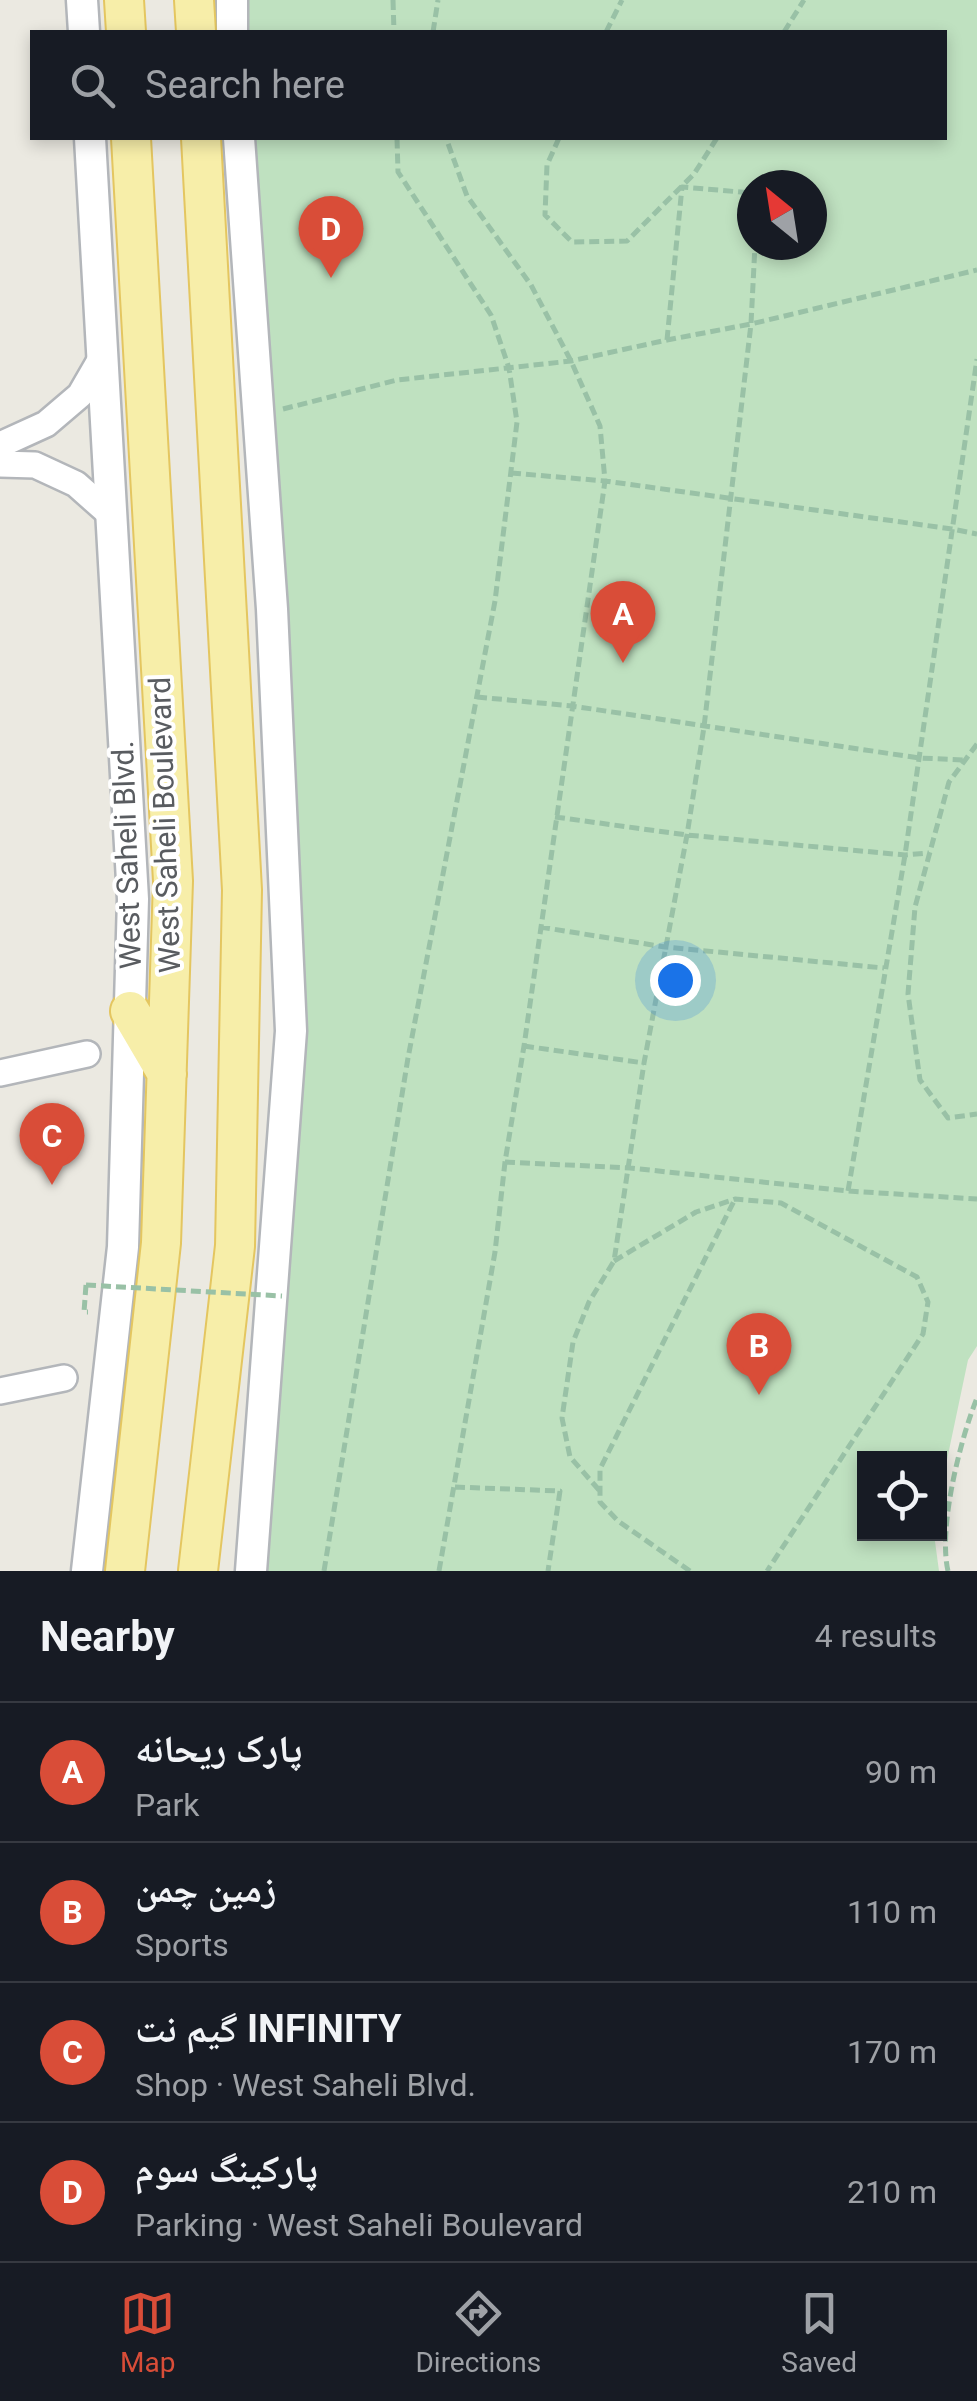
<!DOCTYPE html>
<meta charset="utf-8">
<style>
body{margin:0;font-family:Roboto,"Noto Naskh Arabic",sans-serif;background:#242831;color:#f1f3f6}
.controls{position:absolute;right:30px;bottom:30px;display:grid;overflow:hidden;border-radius:0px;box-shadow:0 5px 15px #0003}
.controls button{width:90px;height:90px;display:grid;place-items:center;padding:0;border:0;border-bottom:2px solid #363941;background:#171b24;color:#f1f3f6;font:50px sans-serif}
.compass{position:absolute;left:737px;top:170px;width:90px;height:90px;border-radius:50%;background:#171b24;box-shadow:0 5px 15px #0003;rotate:330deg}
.you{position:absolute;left:675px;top:980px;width:35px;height:35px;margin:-25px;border:8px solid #fff;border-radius:50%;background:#1a73e8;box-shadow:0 0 0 15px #1a73e833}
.badge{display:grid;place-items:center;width:65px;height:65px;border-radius:50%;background:#d94d38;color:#fff;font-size:32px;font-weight:700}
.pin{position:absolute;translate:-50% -82px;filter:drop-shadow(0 2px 5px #0008)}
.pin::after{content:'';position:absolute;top:52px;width:35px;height:30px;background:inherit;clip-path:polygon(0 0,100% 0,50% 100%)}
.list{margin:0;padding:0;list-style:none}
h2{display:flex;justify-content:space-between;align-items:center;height:130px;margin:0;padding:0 40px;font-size:42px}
h2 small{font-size:32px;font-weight:400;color:#9ea1a6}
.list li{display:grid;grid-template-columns:65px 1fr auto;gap:30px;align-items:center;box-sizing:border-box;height:140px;padding:0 40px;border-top:2px solid #363941}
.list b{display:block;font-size:38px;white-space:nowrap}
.list p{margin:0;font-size:32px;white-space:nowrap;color:#9ea1a6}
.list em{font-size:32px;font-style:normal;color:#9ea1a6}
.icon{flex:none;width:55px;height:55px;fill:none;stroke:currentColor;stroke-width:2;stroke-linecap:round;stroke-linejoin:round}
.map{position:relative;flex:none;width:977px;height:1571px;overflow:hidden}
.search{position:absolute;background:#171b24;box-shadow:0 5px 15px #0003;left:30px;right:30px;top:30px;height:110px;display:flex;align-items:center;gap:25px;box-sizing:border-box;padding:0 35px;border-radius:0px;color:#9ea1a6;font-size:38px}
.sheet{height:690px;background:#171b24}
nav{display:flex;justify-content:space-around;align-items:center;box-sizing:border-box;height:140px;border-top:2px solid #363941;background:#171b24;font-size:28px;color:#9ea1a6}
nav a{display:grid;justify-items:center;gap:5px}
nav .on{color:#d94d38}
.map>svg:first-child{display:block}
.green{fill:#bfe1c0;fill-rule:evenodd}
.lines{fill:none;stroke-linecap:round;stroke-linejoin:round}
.minor-casing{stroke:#b3b6ba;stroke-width:30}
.tertiary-casing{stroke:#b3b6ba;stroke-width:35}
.primary-casing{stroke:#e4c660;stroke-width:42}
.path{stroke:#99c1a6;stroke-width:5;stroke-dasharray:10 5;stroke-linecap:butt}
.minor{stroke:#fff;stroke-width:25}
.tertiary{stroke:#fff;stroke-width:30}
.primary{stroke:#f7eea9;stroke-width:38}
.path-bridge{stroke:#99c1a6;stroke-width:5;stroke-dasharray:10 5;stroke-linecap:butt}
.labels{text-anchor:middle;stroke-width:8;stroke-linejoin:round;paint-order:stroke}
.street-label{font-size:30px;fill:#595c60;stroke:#fff}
</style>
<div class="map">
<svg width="977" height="1571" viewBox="0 0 977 1571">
<rect width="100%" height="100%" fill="#ebe9e1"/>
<path class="green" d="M221,0H977V1346L968,1360L940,1493V1458H864V1534H934L939,1571H250L291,895L230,138H944V32H223ZM752,185H812V245H752Z"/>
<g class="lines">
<defs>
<path id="minor" d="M0,445L46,424L80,395L102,357
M0,464L35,465L76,484L111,515
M0,1073L87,1054
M0,1391L64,1378"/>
<path id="tertiary" d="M82,0L84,32
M232,0V32
M239,138L272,609L291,1031L251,1571
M87,1571L123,1247L133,899L90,138"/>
<path id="primary" d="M124,0L126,32
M194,0L196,32
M130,1011L167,1074
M125,1571L161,1243L173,881L131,138
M198,1571L235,1246L242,890L201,138"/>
</defs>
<use href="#minor" class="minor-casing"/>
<use href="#tertiary" class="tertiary-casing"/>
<use href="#primary" class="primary-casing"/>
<path class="path" d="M393,0L394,32
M433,32L438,0
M606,32L622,0
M784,32L804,0
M559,138L547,165L545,215L572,242L627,241L694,174L717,138
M667,340L682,187L752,193
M283,409L397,380L571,361L667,340L751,324L977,270
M511,473L605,481L952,529L977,534
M477,697L572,706L919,758L965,760
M977,744L949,782L915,907L908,994L920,1080L948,1118L977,1114
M555,817L687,835L905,855L929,853
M540,927L665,947L884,968
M524,1046L644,1063
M505,1162L630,1168L848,1191L977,1199
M848,1191L905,855L977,359
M614,1261L696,1212L735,1199L781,1203L917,1277L928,1302L923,1334L767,1571
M86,1285L84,1312H88
M455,1487L560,1491L548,1571
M599,1490L570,1457L562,1418L573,1342L589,1302L614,1261L644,1063L687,835L704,727L751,324L755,245
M324,1571L408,1058L495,601L517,422L509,368L491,315L398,172L397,138
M439,1571L495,1252L505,1162L524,1046L605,481L600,426L571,361L531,285L467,196L446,138
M690,1571L618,1521L600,1502V1469L734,1201
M948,1571C938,1528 960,1440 977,1398"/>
<use href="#minor" class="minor"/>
<use href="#tertiary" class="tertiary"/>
<use href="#primary" class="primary"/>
<path class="path-bridge" d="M86,1285L282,1296"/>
</g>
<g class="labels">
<g class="street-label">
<text transform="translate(165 825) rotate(-92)" y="10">West Saheli Boulevard</text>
<text transform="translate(127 855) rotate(-92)" y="10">West Saheli Blvd.</text>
</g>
</g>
</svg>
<div class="controls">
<button><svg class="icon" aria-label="locate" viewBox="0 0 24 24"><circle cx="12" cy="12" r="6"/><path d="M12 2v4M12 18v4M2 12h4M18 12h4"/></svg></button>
</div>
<svg class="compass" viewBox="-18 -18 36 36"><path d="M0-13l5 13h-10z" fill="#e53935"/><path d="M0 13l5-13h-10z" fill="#9ea1a6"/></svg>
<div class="you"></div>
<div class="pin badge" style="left:623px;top:663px">A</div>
<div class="pin badge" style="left:759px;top:1395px">B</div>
<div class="pin badge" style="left:52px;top:1185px">C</div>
<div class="pin badge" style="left:331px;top:278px">D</div>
<div class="search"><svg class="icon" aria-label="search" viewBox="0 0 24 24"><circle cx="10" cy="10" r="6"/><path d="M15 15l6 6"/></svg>Search here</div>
</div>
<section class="sheet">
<h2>Nearby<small>4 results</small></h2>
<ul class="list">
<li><span class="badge">A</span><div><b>پارک ریحانه</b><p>Park</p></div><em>90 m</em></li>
<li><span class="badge">B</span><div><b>زمین چمن</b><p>Sports</p></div><em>110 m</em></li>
<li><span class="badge">C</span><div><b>گیم نت INFINITY</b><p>Shop · West Saheli Blvd.</p></div><em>170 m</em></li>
<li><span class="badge">D</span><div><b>پارکینگ سوم</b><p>Parking · West Saheli Boulevard</p></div><em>210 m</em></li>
</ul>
</section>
<nav>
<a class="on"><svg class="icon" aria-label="map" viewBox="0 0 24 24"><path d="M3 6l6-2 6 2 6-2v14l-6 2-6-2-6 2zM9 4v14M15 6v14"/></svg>Map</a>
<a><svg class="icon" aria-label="directions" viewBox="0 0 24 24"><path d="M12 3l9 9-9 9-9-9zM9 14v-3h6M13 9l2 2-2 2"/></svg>Directions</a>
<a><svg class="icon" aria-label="saved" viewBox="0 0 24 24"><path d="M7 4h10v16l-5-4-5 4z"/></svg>Saved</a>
</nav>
